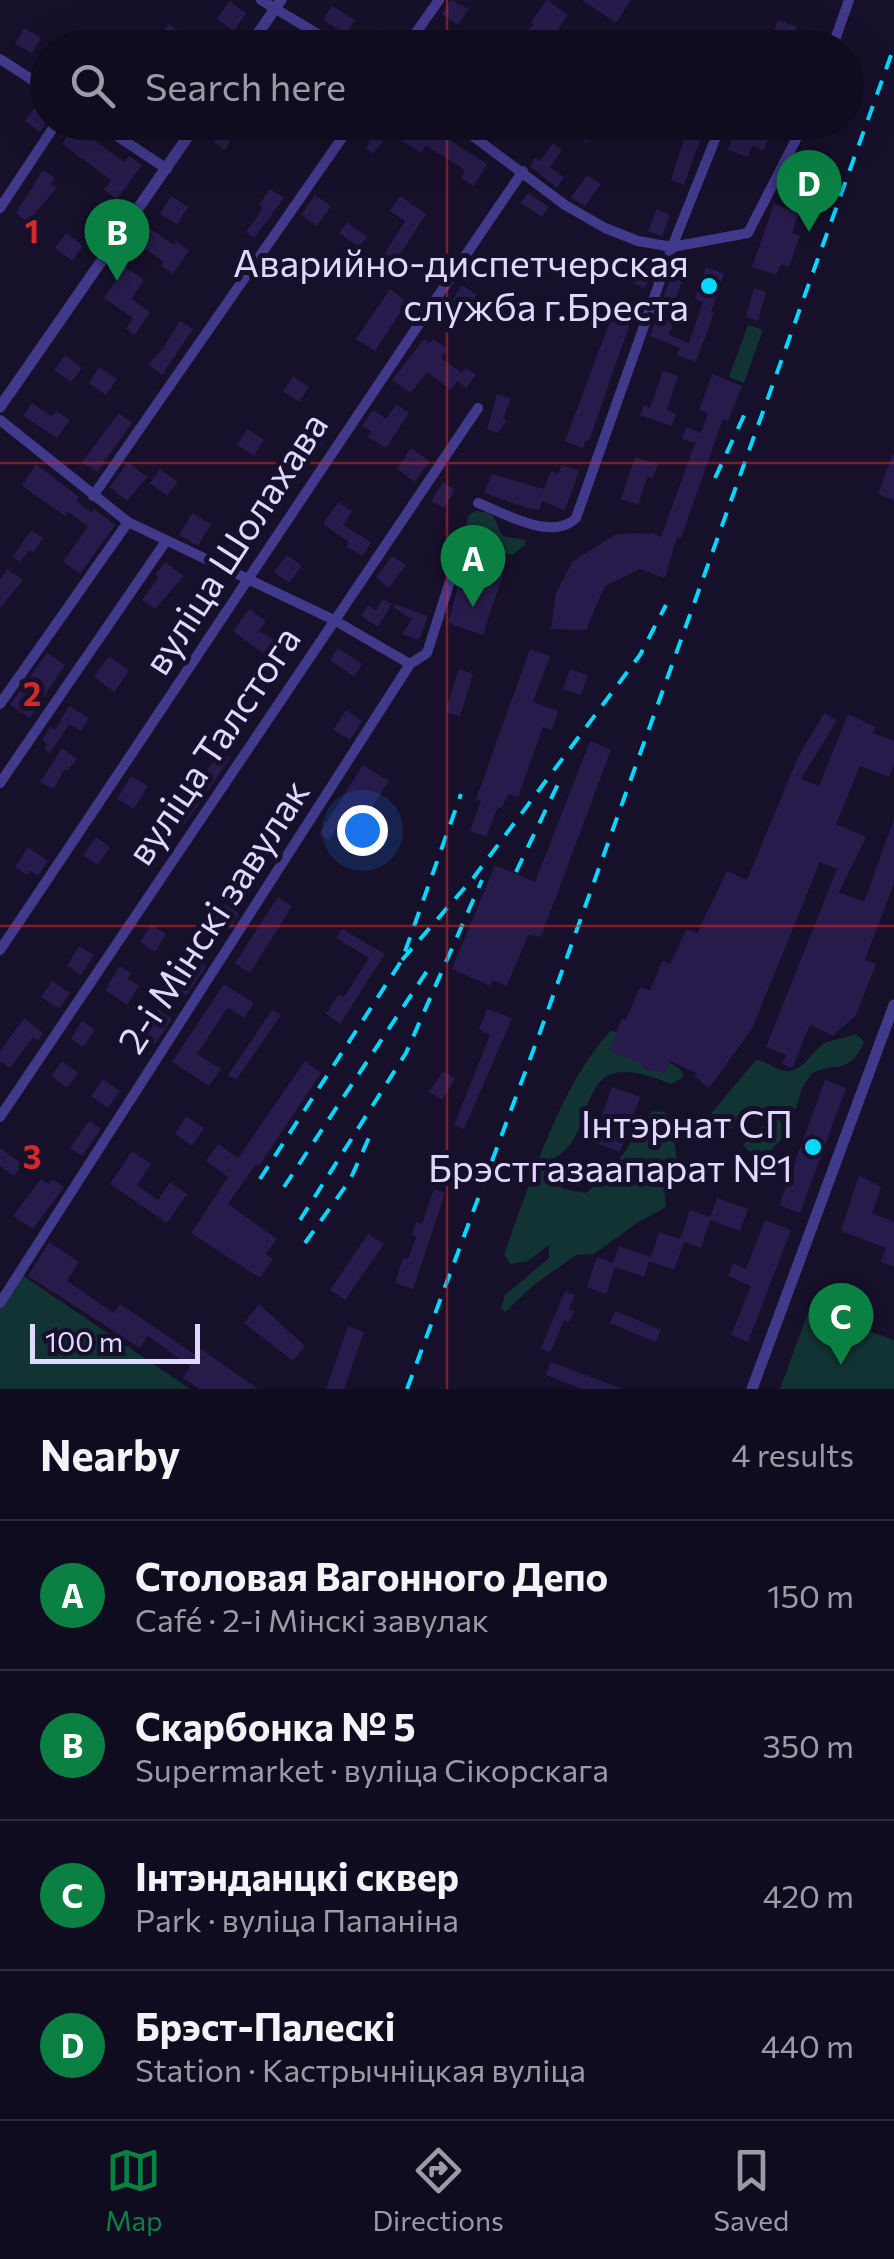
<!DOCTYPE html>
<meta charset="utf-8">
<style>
body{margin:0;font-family:Commissioner,sans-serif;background:#1e1a2d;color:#f1f3f6}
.scale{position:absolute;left:30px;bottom:25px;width:170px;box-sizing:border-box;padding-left:10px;border:5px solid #dfd8ff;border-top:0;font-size:28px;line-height:35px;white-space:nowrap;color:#dfd8ff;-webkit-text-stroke:8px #16102a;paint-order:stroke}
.you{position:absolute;left:362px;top:830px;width:35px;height:35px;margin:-25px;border:8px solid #fff;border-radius:50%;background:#1a73e8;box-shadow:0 0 0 15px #1a73e833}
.badge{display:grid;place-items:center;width:65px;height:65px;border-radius:50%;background:#0b8043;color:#fff;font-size:32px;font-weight:700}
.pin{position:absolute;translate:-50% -82px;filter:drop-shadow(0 2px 5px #0008)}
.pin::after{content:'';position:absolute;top:52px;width:35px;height:30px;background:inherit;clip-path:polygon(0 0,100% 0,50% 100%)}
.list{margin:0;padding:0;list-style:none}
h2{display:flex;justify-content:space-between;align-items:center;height:130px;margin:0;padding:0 40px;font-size:42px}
h2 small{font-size:32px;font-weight:400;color:#9c9ba5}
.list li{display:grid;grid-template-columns:65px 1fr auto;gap:30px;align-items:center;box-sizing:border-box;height:150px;padding:0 40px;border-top:2px solid #302c3e}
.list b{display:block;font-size:38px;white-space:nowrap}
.list p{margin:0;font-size:32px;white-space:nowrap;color:#9c9ba5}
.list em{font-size:32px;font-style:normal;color:#9c9ba5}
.icon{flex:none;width:55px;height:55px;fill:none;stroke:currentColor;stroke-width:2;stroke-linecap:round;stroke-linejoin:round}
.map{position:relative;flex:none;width:894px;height:1389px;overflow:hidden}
.search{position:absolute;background:#100c20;box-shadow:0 10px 40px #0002;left:30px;right:30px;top:30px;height:110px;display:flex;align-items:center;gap:25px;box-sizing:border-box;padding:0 35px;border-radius:55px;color:#9c9ba5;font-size:38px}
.sheet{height:730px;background:#100c20}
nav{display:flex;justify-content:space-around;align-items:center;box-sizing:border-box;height:140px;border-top:2px solid #302c3e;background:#100c20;font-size:28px;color:#9c9ba5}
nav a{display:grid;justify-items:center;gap:5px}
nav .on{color:#0b8043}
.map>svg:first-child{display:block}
.green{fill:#123334}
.building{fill:#271b4b}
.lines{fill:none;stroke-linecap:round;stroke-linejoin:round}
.minor{stroke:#41398a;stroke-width:10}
.tertiary{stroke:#41398a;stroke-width:11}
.rail{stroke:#04d8ff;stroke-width:4;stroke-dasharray:15 12;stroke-linecap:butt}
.grid{fill:none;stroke:#d62828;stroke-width:2.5;stroke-opacity:0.55}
.poi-dot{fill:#04d8ff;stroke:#16102a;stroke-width:4}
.labels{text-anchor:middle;stroke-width:10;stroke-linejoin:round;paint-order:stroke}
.poi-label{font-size:38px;fill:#dfd8ff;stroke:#16102a;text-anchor:end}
.street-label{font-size:38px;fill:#dfd8ff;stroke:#16102a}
.grid-label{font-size:32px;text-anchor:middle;font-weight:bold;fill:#d62828;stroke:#16102a;stroke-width:10;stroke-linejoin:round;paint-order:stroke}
</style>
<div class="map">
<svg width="894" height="1389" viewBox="0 0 894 1389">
<rect width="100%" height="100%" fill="#16102a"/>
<path class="green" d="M748,325L763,330L744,383L729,377Z
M475,511C501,513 492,521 503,536L525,540V545L512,555L475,546L465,532L468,516Z
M610,1031L619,1032L680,1069L684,1077L671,1084C563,1039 607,1134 551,1160V1175L563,1189L586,1193L615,1166L652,1111L664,1112L672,1119L676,1155L681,1174L664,1188L666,1207L637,1223L594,1254L576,1255L535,1284L505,1312L501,1308L505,1295L549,1258V1245L528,1261L510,1264L504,1254C531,1182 558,1089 610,1031Z
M856,1034L864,1042C848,1076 839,1061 812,1073L802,1088L796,1108L783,1119L771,1111L758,1108L727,1131L713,1133L708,1122L713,1111L756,1060C768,1061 776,1071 786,1071C804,1072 811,1051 825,1043C834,1039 846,1038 856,1034Z
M774,1115L790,1131L759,1162L743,1145Z
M22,1275L190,1389H0V1309Z
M809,1310L894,1340V1389H780Z"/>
<path class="building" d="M451,0L469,9L458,25L442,14Z
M547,0L568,15L553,37L538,30L534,38L523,33L534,25L531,22Z
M582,0H631L616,23Z
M229,1L246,13L234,31L217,19Z
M332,6L355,20L346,34L323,20Z
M778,20L797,27L789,48H768Z
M169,24L201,48H174L159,36Z
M24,28L41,38L32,53L15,44Z
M382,29L399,41L395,48H370Z
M41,99L48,104V120L40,132L25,121Z
M132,122H171L159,140Z
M228,122H240L225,150L214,142Z
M365,122H379L376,127L381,131L377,137L383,141L373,154L366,148L370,142L357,132Z
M410,122H430L438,128L436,131L487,164L474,186L461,178L465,170L426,146L421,153L399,139Z
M579,122H623L611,139L597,129L587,143L572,132Z
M689,122L705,127L684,185L671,180Z
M737,122H758L772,128L764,151L752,146L748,157L728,150Z
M75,126L124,162L129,156L142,165L117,199L104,190L111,180L62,144Z
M553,143L562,150L550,167L564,177L557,188L530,166L535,158L540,161Z
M43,170L55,178L51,184L57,188L27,222L16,213Z
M587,175L601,184L585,206L571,198Z
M270,189L284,198L254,238L246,232L263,208L259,205Z
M528,193L549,207L542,217L521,203Z
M315,195L331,206L317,226L301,215Z
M171,196L188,207L177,224L160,214Z
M400,196L426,214L395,262L384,255L405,221L390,211Z
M774,204L799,213L792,233L800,236L789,267L781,264L776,275L752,267Z
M657,209L670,215L662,236L648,231Z
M347,222L367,237L359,247L339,233Z
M146,226L174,245L177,242L189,250L173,274L161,266L164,262L135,242Z
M66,233L83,246L72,261L55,248Z
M640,255L655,260L645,288L631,282Z
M675,264L687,269L672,308L678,310L669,335L689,343L703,302L695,299L706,267L724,273L711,312L714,313L696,362L677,355L680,348L650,336Z
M125,267L144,280L132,299L150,312L135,335L126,329L133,318L104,298Z
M462,285L477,295L467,311L452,301Z
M754,288L766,292L758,321L746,317Z
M390,289L407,302L375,351L356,339Z
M616,305L634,312L589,441L586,440L583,448L565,441Z
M180,321L193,329L162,375L148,364L162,350Z
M424,339L430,343L433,339L448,349L441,358L462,373L466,368L476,375L466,388L457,381L451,390L427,372L411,393L392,380Z
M65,355L82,368L71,382L54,370Z
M99,367L117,379L106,395L89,383Z
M663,371L678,376L667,410L676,414L672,426L640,415L644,405L650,408Z
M712,374L742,386L728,421L723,419L681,538L677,537L665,578L640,569L605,586L586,630L551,629L556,592L573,561L616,534L653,533L661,537L695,443L682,439L686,427L701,433L708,413L699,410Z
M293,376L309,387L299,402L283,391Z
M497,394L511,399L503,419L507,420L498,433L487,429Z
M32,403L52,417L56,411L70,420L57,438L23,416Z
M396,404L409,413L386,448L368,437L371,431L362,426L373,410L386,419Z
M119,413L132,423L97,472L82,462Z
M301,428L315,437L320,429L328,435L305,471L285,453Z
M247,429L264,440L254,456L237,445Z
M411,448L429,461L415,482L397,469Z
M893,454H894V500L878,494Z
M635,457L658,464L653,478L648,476L638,505L621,499Z
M128,462L147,477L127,501L110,487Z
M36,464L79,497L76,501L92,513L94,509L115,525L80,574L63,562L88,526L68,512L65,516L22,486Z
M562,465L579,471L565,510L542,501L539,510L527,508L484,493L492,474L544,489L551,471L558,474Z
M160,469L178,482L167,496L150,483Z
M443,482L455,490L444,508L431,501Z
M278,485L290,493L274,517L262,509Z
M338,502L352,511L343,525L371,542L363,556L346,547L349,542L323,524Z
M192,513L211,524L198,546L179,535Z
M239,529L256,542L245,557L227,544Z
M31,530L43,538L33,553L29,550L20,562L13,557Z
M287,555L302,566L289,583L274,572Z
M392,556L406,565L389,588L376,578Z
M165,562L184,576L155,609L142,600L159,577L155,575Z
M465,562L503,574L483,635L448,623Z
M7,569L23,580L0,608V580Z
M383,599L392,604L378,627L361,616L368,605L376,610Z
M395,604L428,616L419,640L402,634L412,619L393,607Z
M249,609L266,621L259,631L282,644L273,661L233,631Z
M338,648L362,664L354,677L330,660Z
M530,649L550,656L533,702L558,711L552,730L543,727L518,797L508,794L502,808L498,807L486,837L470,831L481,801L476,799Z
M47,653L65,665L30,718L10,705Z
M109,656L129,671L114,692L94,677Z
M459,669L473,674L460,716L445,712Z
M570,669L588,675L581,695L563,689Z
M69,706L89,718L81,731L69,724L50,753L44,749L47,744L42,740L50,727L55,730Z
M346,710L362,721L350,740L333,730Z
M824,713L837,720L801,779L819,786L848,714L876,727L873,733L894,741V765L889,777L860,766L836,824L866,837L839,892L864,902L894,819V883L865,960L876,964L856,1015L833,1036L810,1025L792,1068L782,1064L786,1055L766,1047L837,869L820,862L752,1029L709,1088L694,1076L696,1073L670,1061L665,1074L653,1069L651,1072L641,1067L642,1064L609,1050L622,1018L626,1020L640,987L650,991L662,961L670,964L687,929L697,934L727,871L747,880L798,757Z
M590,741L611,750L541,937L528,935L507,986L492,980L490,986L452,969L495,865L535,882Z
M62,748L77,759L67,771L64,769L54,789L40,782Z
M220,751L230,758L184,825L165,812L182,787L176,783L187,767L202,778Z
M363,765L389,781L363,821L347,811L329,840L319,834Z
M131,776L148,786L134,809L117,799Z
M96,837L110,847L98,865L83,855Z
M28,847L48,861L38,876L30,871L27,875L15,867Z
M278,897L292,906L250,973L235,963Z
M225,904L239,914L229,930L213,920Z
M151,924L166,934L155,952L140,942Z
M342,929L385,954L340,1024L326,1014L339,994L344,997L369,958L336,938Z
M79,946L94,955L81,975L67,966Z
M197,960L206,966L186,996L177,990Z
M120,966L131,973L127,978L139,986L127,1005L105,990Z
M52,981L70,993L59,1009L41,997Z
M224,984L254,1003L244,1018L228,1007L197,1054L221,1069L209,1086L172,1062Z
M158,1009L172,1019L155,1044L141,1034Z
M487,1009L512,1018L464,1129L454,1125L490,1035L479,1029Z
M272,1010L281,1015L236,1080L228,1075Z
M24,1018L43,1033L38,1041L33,1037L10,1068L0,1061V1051Z
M82,1021L95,1030L83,1047L71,1039Z
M62,1061L78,1073L67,1088L51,1076Z
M305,1061L321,1073L259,1166L256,1164L228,1204L277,1239L266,1254L273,1259L260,1278L191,1233L228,1177L206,1161L218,1144L238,1158Z
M443,1071L455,1079L442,1100L429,1092Z
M103,1079L120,1091L108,1108L91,1096Z
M825,1080L846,1088L800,1213L779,1205Z
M612,1087L640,1097L620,1152L592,1142Z
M186,1116L204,1128L192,1146L175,1134Z
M89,1121L101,1129L82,1156L70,1148Z
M0,1148L22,1164L14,1176L0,1166Z
M132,1151L151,1164L137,1185L158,1200L170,1182L187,1194L167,1223L110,1184Z
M859,1175L881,1187L872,1213L894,1222V1267L881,1262L886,1248L841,1231Z
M41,1179L49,1184L52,1179L64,1187L33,1229L13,1216Z
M434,1189L445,1193L413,1289L395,1283L403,1258L408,1259L416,1237L412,1235L416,1222L422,1224Z
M717,1198L748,1209L740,1231L710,1220L701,1248L684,1242L674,1270L649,1261L644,1277L615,1267L606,1294L587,1287L597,1257L613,1263L619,1246L651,1257L659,1232L680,1239L690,1210L710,1217Z
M765,1220L791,1230L748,1342L731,1335L751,1286L728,1276L733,1263L746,1269Z
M368,1234L384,1244L345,1300L330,1290Z
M49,1242L79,1262L67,1281L114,1313L120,1304L197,1356L201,1349L258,1389H200L183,1378L190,1366L148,1336L140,1348L28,1276Z
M565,1291L575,1295L569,1309L574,1311L569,1322L564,1320L550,1353L541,1348Z
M259,1304L305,1346L293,1361L244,1323Z
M615,1311L661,1330L656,1342L610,1323Z
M348,1326L364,1332L344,1389H326Z
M551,1362L620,1388L619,1389H582L546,1375Z"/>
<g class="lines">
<path class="minor" d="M261,0L341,48
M405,48L439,0
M832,48L849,0
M0,59L48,90
M96,122L167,169
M454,122L565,205L605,228L638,241L672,247L748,233L805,122
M0,208L57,122
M0,420L128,522L334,620L410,664
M93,496L353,122
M478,503C504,513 552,542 576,518L672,247L722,122
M0,704L128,522
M0,783L166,541
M0,950C175,691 346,429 523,171
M0,1117L478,408
M0,1303L410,664L427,653L458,556"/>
<path class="tertiary" d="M248,48L281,0
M0,407L198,122
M752,1389L894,1005"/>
<path class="rail" d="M715,478L748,407
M516,872L559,782
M402,960L474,877L640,655L666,605
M260,1179L402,960L461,794
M284,1187L433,962
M300,1220L406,1053L482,880
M305,1243L350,1180L372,1131
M407,1389L539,1035L894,47"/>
</g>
<path class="grid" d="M447,0V48M447,122V1389M0,463H894M0,926H894"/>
<g class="poi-dot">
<circle cx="709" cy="286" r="10"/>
<circle cx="813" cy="1147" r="10"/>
</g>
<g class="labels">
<g class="poi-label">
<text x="689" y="277">Аварийно-диспетчерская<tspan x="689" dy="44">служба г.Бреста</tspan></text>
<text x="793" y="1138">Інтэрнат СП<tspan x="793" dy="44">Брэстгазаапарат №1</tspan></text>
</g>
<g class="street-label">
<text transform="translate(236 544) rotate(-57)" y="13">вуліца Шолахава</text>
<text transform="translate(214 746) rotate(-56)" y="13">вуліца Талстога</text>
<text transform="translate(214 917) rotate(-57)" y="13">2-і Мінскі завулак</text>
</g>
</g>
<g class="grid-label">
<text x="32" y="243">1</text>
<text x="32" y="706">2</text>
<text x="32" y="1169">3</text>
</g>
</svg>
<div class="scale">100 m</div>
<div class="you"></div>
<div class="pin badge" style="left:473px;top:607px">A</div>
<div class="pin badge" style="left:117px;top:281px">B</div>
<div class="pin badge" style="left:841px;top:1365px">C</div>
<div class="pin badge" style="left:809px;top:232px">D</div>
<div class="search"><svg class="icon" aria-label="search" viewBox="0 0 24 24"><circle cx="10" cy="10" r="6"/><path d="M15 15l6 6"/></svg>Search here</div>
</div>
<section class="sheet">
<h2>Nearby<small>4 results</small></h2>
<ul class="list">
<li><span class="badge">A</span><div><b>Столовая Вагонного Депо</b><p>Café · 2-і Мінскі завулак</p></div><em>150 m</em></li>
<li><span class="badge">B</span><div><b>Скарбонка № 5</b><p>Supermarket · вуліца Сікорскага</p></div><em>350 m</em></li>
<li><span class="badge">C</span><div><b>Інтэнданцкі сквер</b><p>Park · вуліца Папаніна</p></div><em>420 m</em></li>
<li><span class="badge">D</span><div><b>Брэст-Палескі</b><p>Station · Кастрычніцкая вуліца</p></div><em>440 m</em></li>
</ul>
</section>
<nav>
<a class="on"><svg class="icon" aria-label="map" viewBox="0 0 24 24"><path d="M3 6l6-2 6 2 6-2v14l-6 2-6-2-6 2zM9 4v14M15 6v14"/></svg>Map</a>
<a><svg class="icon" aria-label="directions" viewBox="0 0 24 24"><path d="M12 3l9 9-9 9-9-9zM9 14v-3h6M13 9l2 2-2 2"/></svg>Directions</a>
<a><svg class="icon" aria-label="saved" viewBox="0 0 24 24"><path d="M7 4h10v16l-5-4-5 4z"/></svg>Saved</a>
</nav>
